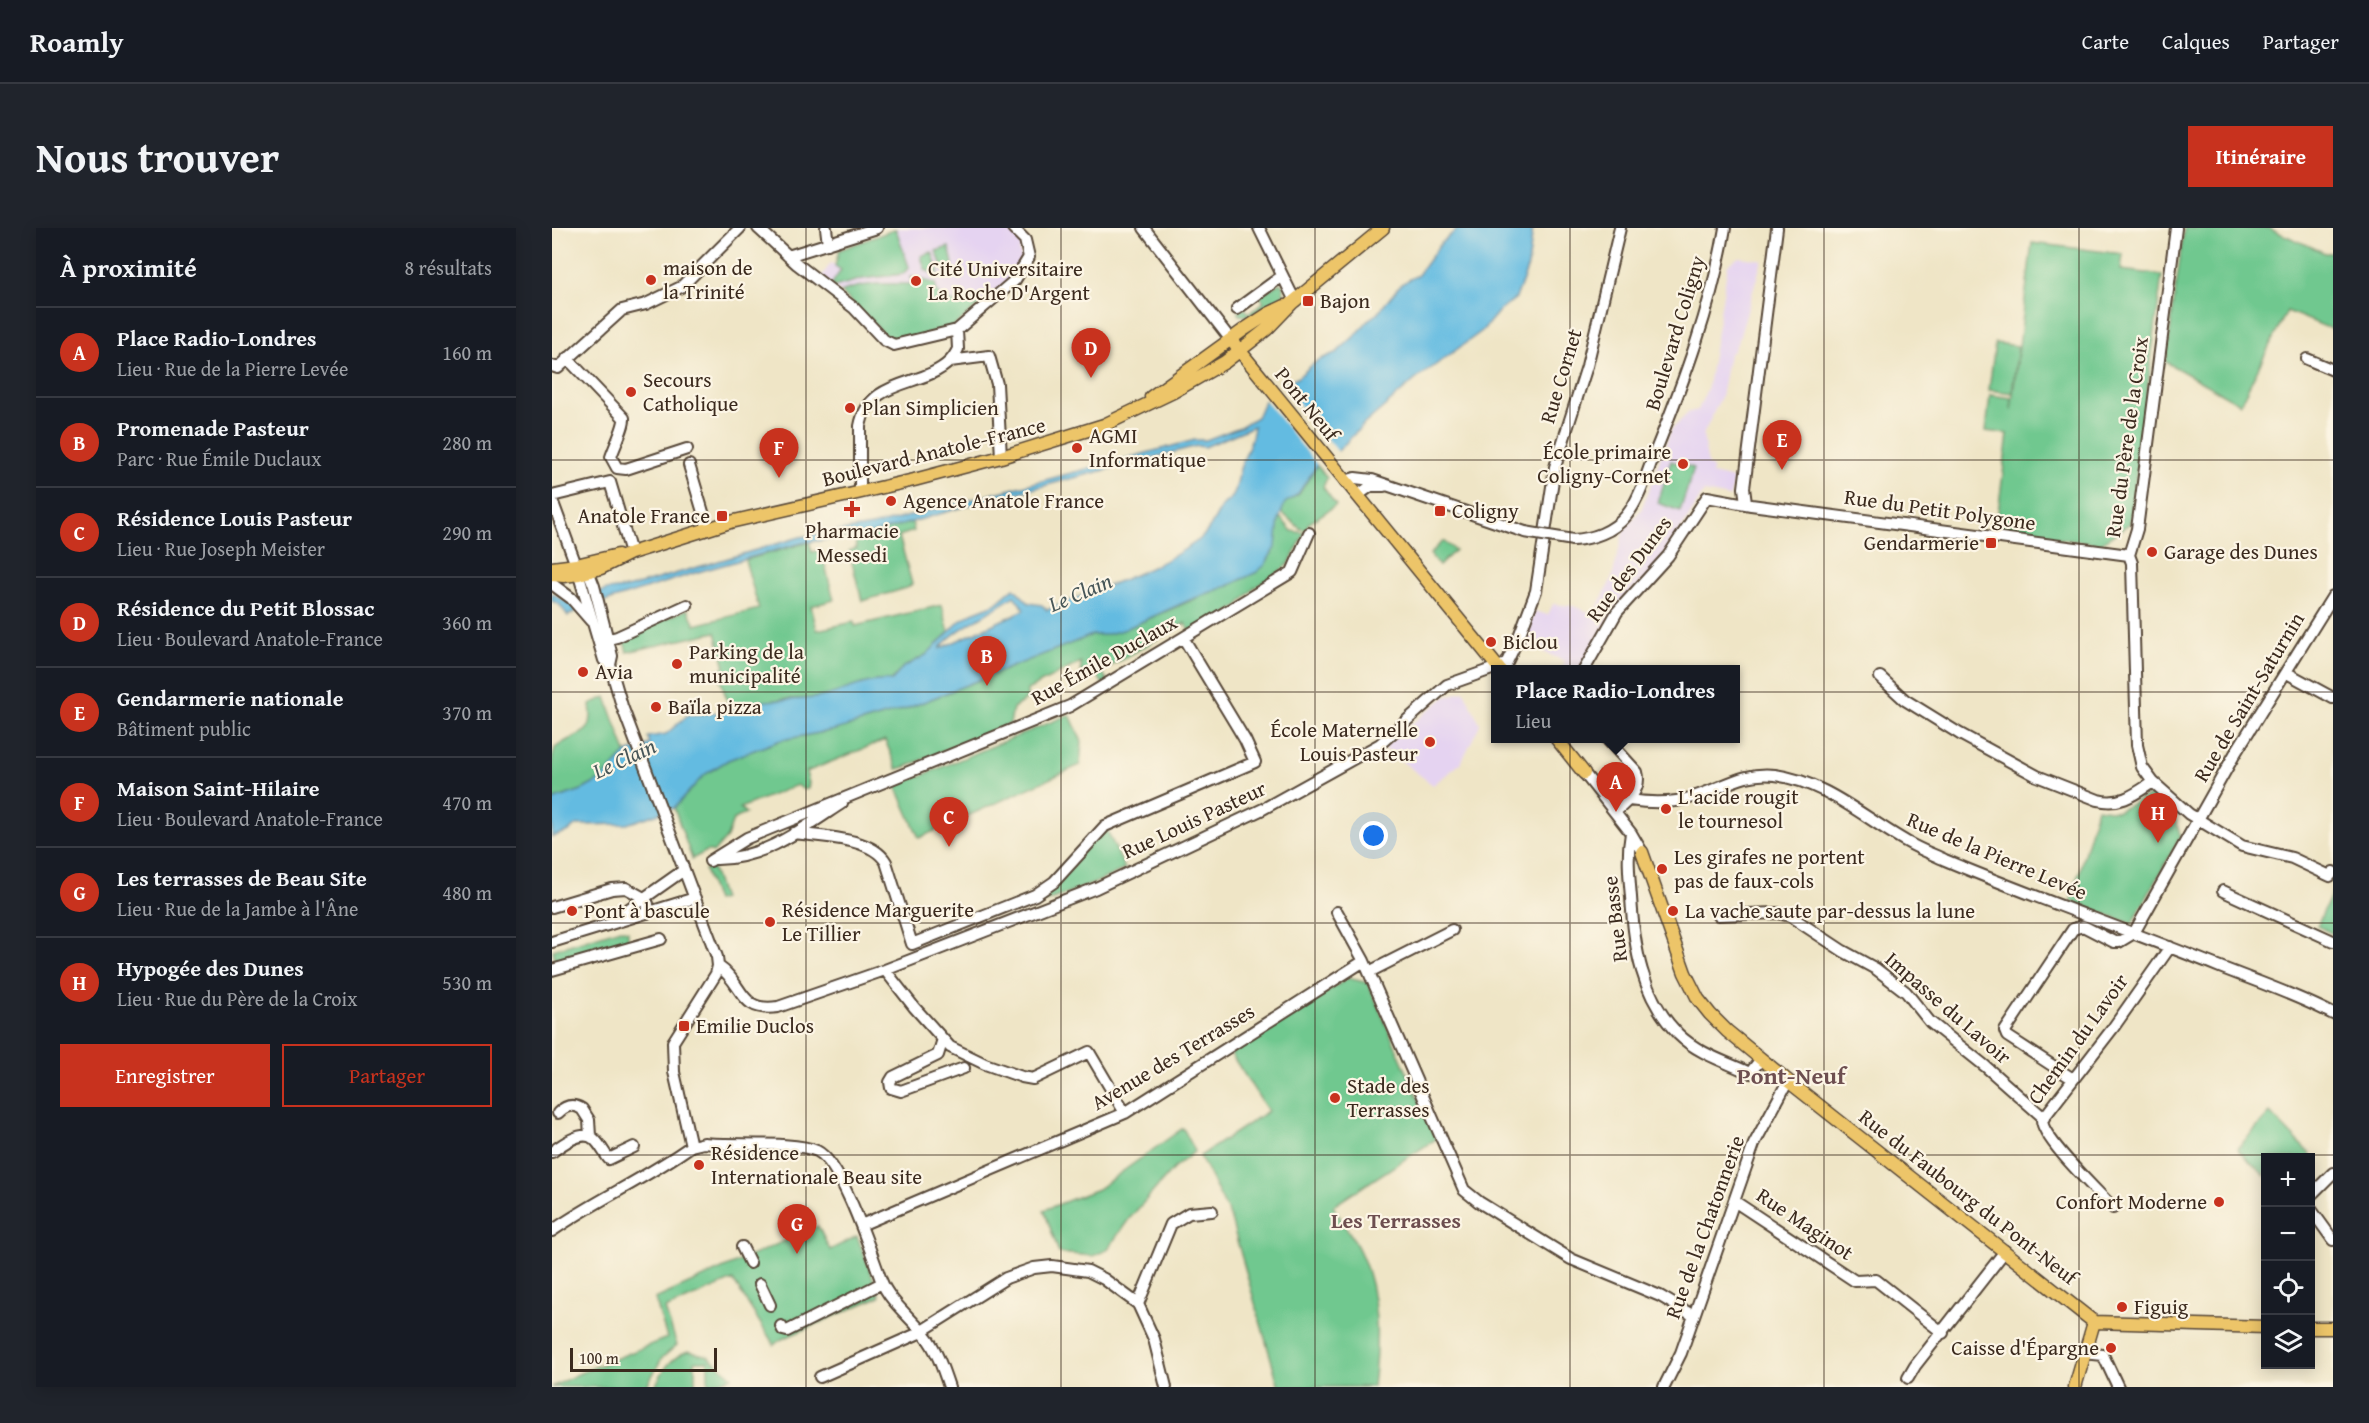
<!DOCTYPE html>
<html lang="fr">
<meta charset="utf-8">
<style>
body{margin:0;font-family:"Gentium Book Plus",serif;background:#20242c;color:#f1f3f6}
.controls{position:absolute;right:18px;bottom:18px;display:grid;overflow:hidden;border-radius:0px;box-shadow:0 3px 15px #0003}
.controls button{width:54px;height:54px;display:grid;place-items:center;padding:0;border:0;border-bottom:2px solid #363941;background:#171b24;color:#f1f3f6;font:30px sans-serif}
.scale{position:absolute;left:18px;bottom:15px;width:147px;box-sizing:border-box;padding-left:6px;border:3px solid #3b2a1e;border-top:0;font-size:16px;line-height:21px;white-space:nowrap;color:#3b2a1e;-webkit-text-stroke:4px #fcf5e5;paint-order:stroke}
.you{position:absolute;left:822px;top:608px;width:21px;height:21px;margin:-15px;border:4px solid #fff;border-radius:50%;background:#1a73e8;box-shadow:0 0 0 9px #1a73e833}
.badge{display:grid;place-items:center;width:39px;height:39px;border-radius:50%;background:#c8321e;color:#fff;font-size:20px;font-weight:700}
.pin{position:absolute;translate:-50% -50px;filter:drop-shadow(0 2px 3px #0008)}
.pin::after{content:'';position:absolute;top:32px;width:21px;height:18px;background:inherit;clip-path:polygon(0 0,100% 0,50% 100%)}
.popup{position:absolute;left:939px;top:437px;width:249px;height:78px;box-sizing:border-box;display:grid;place-content:center;border-radius:0px;background:#171b24;filter:drop-shadow(0 2px 4px #0005);font-size:20px;white-space:nowrap;color:#9ea1a6}
.popup b{font-size:22px;color:#f1f3f6}
.popup::after{content:'';position:absolute;left:50%;top:100%;margin-left:-12px;border:12px solid transparent;border-top-color:#171b24}
.list{margin:0;padding:0;list-style:none}
h2{display:flex;justify-content:space-between;align-items:center;height:78px;margin:0;padding:0 24px;font-size:26px}
h2 small{font-size:20px;font-weight:400;color:#9ea1a6}
.list li{display:grid;grid-template-columns:39px 1fr auto;gap:18px;align-items:center;box-sizing:border-box;height:90px;padding:0 24px;border-top:2px solid #363941}
.list b{display:block;font-size:22px;white-space:nowrap}
.list p{margin:0;font-size:20px;white-space:nowrap;color:#9ea1a6}
.list em{font-size:20px;font-style:normal;color:#9ea1a6}
.actions{display:flex;gap:12px;padding:18px 24px}
.actions a{flex:1;padding:14px 0;border:2px solid #c8321e;border-radius:0px;text-align:center;font-size:21px;color:#c8321e}
.actions .main{background:#c8321e;color:#fff}
.icon{flex:none;width:33px;height:33px;fill:none;stroke:currentColor;stroke-width:2;stroke-linecap:round;stroke-linejoin:round}
.map{position:relative;flex:none;width:1781px;height:1159px;overflow:hidden;border-radius:0px}
header{display:flex;align-items:center;gap:36px;box-sizing:border-box;height:84px;padding:0 30px;background:#171b24;border-bottom:2px solid #363941}
header strong{font-size:28px}
nav{display:flex;gap:33px;margin-inline-start:auto;font-size:21px}
.intro{display:flex;align-items:center;justify-content:space-between;box-sizing:border-box;height:144px;padding:0 36px}
h1{margin:0;font-size:42px}
.button{padding:15px 27px;border-radius:0px;background:#c8321e;color:#fff;font-size:21px;font-weight:700}
main{display:flex;gap:36px;padding:0 36px}
aside{flex:1;background:#171b24;border-radius:0px;box-shadow:0 3px 15px #0003}
.map>svg:first-child{display:block}
.built{fill:#e5d3f1}
.green{fill:#70c88f;stroke:#567956;stroke-width:1.5}
.water{fill:#64bbe1;stroke:#507280;stroke-width:1.5;fill-rule:evenodd}
.pier{fill:#efe5c6}
.lines{fill:none;stroke-linecap:round;stroke-linejoin:round}
.minor-casing{stroke:#564637;stroke-width:14}
.major-casing{stroke:#564637;stroke-width:15}
.minor{stroke:#fff;stroke-width:10}
.major{stroke:#edc569;stroke-width:12}
.minor-bridge-casing{stroke:#564637;stroke-width:14;stroke-linecap:butt}
.minor-bridge{stroke:#fff;stroke-width:10}
.grid{fill:none;stroke:#3b2a1e;stroke-width:1.5;stroke-opacity:0.55}
.poi-dot{fill:#c8321e;stroke:#fcf5e5;stroke-width:2}
.labels{text-anchor:middle;stroke-width:4.5;stroke-linejoin:round;paint-order:stroke}
.poi-label{font-size:21px;fill:#3b2a1e;stroke:#fcf5e5;text-anchor:start}
.street-label{font-size:21px;fill:#3b2a1e;stroke:#fcf5e5}
.water-label{font-size:22px;font-style:italic;fill:#475658;stroke:#fcf5e5}
.neighbourhood-label{font-size:22px;font-weight:bold;fill:#6d4e50;stroke:#fcf5e5}
.quarter-label{font-size:24px;font-weight:bold;fill:#6d4e50;stroke:#fcf5e5}
</style>
<header>
<strong>Roamly</strong>
<nav><a>Carte</a><a>Calques</a><a>Partager</a></nav>
</header>
<div class="intro"><h1>Nous trouver</h1><a class="button">Itinéraire</a></div>
<main>
<aside>
<h2>À proximité<small>8 résultats</small></h2>
<ul class="list">
<li><span class="badge">A</span><div><b>Place Radio-Londres</b><p>Lieu · Rue de la Pierre Levée</p></div><em>160 m</em></li>
<li><span class="badge">B</span><div><b>Promenade Pasteur</b><p>Parc · Rue Émile Duclaux</p></div><em>280 m</em></li>
<li><span class="badge">C</span><div><b>Résidence Louis Pasteur</b><p>Lieu · Rue Joseph Meister</p></div><em>290 m</em></li>
<li><span class="badge">D</span><div><b>Résidence du Petit Blossac</b><p>Lieu · Boulevard Anatole-France</p></div><em>360 m</em></li>
<li><span class="badge">E</span><div><b>Gendarmerie nationale</b><p>Bâtiment public</p></div><em>370 m</em></li>
<li><span class="badge">F</span><div><b>Maison Saint-Hilaire</b><p>Lieu · Boulevard Anatole-France</p></div><em>470 m</em></li>
<li><span class="badge">G</span><div><b>Les terrasses de Beau Site</b><p>Lieu · Rue de la Jambe à l'Âne</p></div><em>480 m</em></li>
<li><span class="badge">H</span><div><b>Hypogée des Dunes</b><p>Lieu · Rue du Père de la Croix</p></div><em>530 m</em></li>
</ul>
<div class="actions"><a class="main">Enregistrer</a><a>Partager</a></div>
</aside>
<div class="map">
<svg width="1781" height="1159" viewBox="0 0 1781 1159">
<rect width="100%" height="100%" fill="#fcf5e5"/>
<filter id="ink" filterUnits="userSpaceOnUse"><feTurbulence type="fractalNoise" baseFrequency=".0167" numOctaves="2"/><feDisplacementMap in="SourceGraphic" scale="12" xChannelSelector="R" yChannelSelector="G"/><feConvolveMatrix kernelMatrix="1 2 1 2 8 2 1 2 1" color-interpolation-filters="sRGB"/></filter>
<filter id="wash" filterUnits="userSpaceOnUse"><feTurbulence type="fractalNoise" baseFrequency=".008" numOctaves="4" result="noise"/><feDisplacementMap in="SourceGraphic" scale="24" xChannelSelector="R" yChannelSelector="G"/><feGaussianBlur stdDeviation="1.35" result="paint"/><feColorMatrix in="noise" values="0 0 0 0 0 0 0 0 0 0 0 0 0 0 0 0 0 1.4 0 .05"/><feComposite in="paint" operator="in"/></filter>
<g filter="url(#wash)">
<rect width="100%" height="100%" fill="#efe5c6"/>
<path class="built" d="M345,0H456L469,11L472,19L467,22L469,29H472L461,48L402,98L349,113L269,49L279,35L283,37L287,22Z
M1187,29L1210,32L1187,111L1181,123L1177,126L1169,169L1151,207L1156,238L1160,239V246L1181,251L1178,269L1152,264L1115,324L1029,441H1010L1013,433L970,415L983,383L996,387L1001,376L1021,378L1042,386L1060,350L1072,301L1089,282L1119,202L1137,184L1146,182L1156,158L1176,36Z
M912,463L928,496L909,535L881,557L831,519L893,469Z"/>
<path class="green" d="M1632,0H1716L1773,25H1781V102L1735,83L1688,176L1614,134Z
M344,1L357,39L351,46L311,51L282,59L279,57L289,42L283,38L287,22Z
M1480,15L1571,26L1569,42L1610,47L1578,295L1548,316L1473,306V304L1444,300L1456,206L1434,203L1438,167L1460,170L1459,182Z
M397,19L401,36L392,43L384,23Z
M380,24L387,45L382,46L373,42L369,28Z
M359,49L383,55L385,64C396,75 412,80 425,69L430,75L402,98L349,113L338,112L289,64C310,54 337,56 360,56Z
M728,55L731,58L732,67L698,88L687,87L686,84L692,80L697,85L712,74L707,67Z
M1443,115L1466,118L1460,165L1437,162Z
M1119,233L1142,240L1128,283L1106,275Z
M765,237L775,250L771,259L784,277L756,296L754,302L749,301L729,284L733,274L747,266Z
M728,289L740,303L753,305L739,332L730,342L703,359L684,380L640,406L633,395L550,443L556,454L552,457L545,448L529,444V434L475,462V471L461,480L458,496L353,539L345,541L333,512L254,544L257,555L256,560L252,562L245,557L188,580L194,585L181,592L175,609L161,625L160,623H155L140,631L122,580L152,547L176,532L229,512L283,502L354,481L540,407H553L571,402L705,344Z
M360,294L362,303L347,308L360,356L355,360L310,373L297,323L305,320L302,308L322,305Z
M891,313L903,322L887,338L878,326Z
M257,314L260,324L269,322L282,372L259,378L265,402L302,394L303,398L390,377L397,404L374,427L350,440L340,453C313,450 293,465 267,470C256,472 245,470 234,471C215,473 196,476 178,480L165,442L173,439L164,404L75,424L71,409L136,381L143,397L207,381L193,332Z
M54,469L74,525L50,551L30,562L0,572V532L3,520C27,501 43,512 38,476Z
M516,487L519,489L530,514L528,537L367,610L344,558Z
M1599,567C1613,579 1627,590 1628,609L1580,696L1519,673L1545,580L1566,583Z
M553,598L573,641L543,655L487,676L483,667Z
M160,639L171,671L164,673L153,642Z
M1781,663V706L1765,698Z
M68,701L76,703V711L73,714L4,735L1,722Z
M796,750L816,755L884,911L781,978C790,994 802,1010 809,1026C828,1068 826,1114 821,1159H727L678,988L648,928L716,883L679,826Z
M1718,885L1759,927L1757,930H1714L1713,948L1687,923L1686,920Z
M631,900L643,923L621,941L577,991L555,1022L541,1028L507,1025L492,982L546,961Z
M266,998L278,1022L305,1008L328,1068L228,1112L222,1117L181,1052L113,1081L125,1117L110,1130L94,1159H0L28,1145L115,1110L103,1071Z
M136,1123L156,1128L180,1149L156,1157V1133H143V1159H103C110,1143 119,1129 136,1123Z"/>
<path class="water" d="M907,0H981L976,38L964,70L947,83L930,103L863,152L811,197L786,223L765,237L746,266L733,275L727,291L724,318L713,337L705,344L678,357L638,372L571,402L553,407H540L354,481L283,502L229,512L176,532L152,547L122,580L75,596L24,597L17,603L0,609V572L30,562L50,551L74,525L98,516L96,509L114,506L136,487L171,484C189,469 244,474 268,469C293,464 314,450 340,453L350,440L374,427L408,393L420,385L443,376L462,360L477,375L490,377L495,382C549,358 600,346 648,311C659,302 663,288 671,277C674,274 679,271 681,268C685,261 686,249 688,241C693,226 701,214 702,198L653,219L645,218L422,276L322,305L250,315L146,344L24,383L16,388L8,377L0,373V365L16,375L55,362L75,360L248,309L320,298L643,212H654L688,199L705,189L713,172L731,155L745,150L765,133L785,124L806,105L817,91L825,86L849,56L866,47L889,15ZM462,368L472,381L470,383L387,421C403,400 439,385 462,368Z"/>
<path class="pier" d="M729,153L787,225L767,239L711,170Z"/>
</g>
<g filter="url(#ink)">
<g class="lines">
<defs>
<path id="minor" d="M206,0L245,36L302,80L332,112L342,117L405,102L463,52L477,29L473,12L461,0
M274,0L276,16
M592,0L679,112
M707,0L743,73
M236,28L325,0
M685,81L730,48
M15,130L72,190C73,198 62,219 59,229L65,240L74,241L135,221
M1755,131L1781,142
M398,133L437,128L445,156L449,229
M0,138L6,140L70,82L94,76L129,59L188,0
M137,237L156,301
M793,253L803,250L820,252L973,304
M308,264V198C317,149 371,160 398,133C401,130 404,125 406,121L405,102
M806,267L819,258H832
M0,268L58,254L79,325
M0,272L24,337L52,432L58,437L70,478L165,729L166,738L164,746L121,814L122,844L139,918C95,950 44,972 0,1003
M1194,275L1192,260L1225,0
M1021,312C1040,311 1061,304 1074,288C1088,271 1094,247 1102,227C1132,153 1160,78 1173,0
M1577,327L1580,335L1585,517L1590,539L1601,554L1637,586L1690,618L1740,630L1778,648L1781,644
M1577,327L1585,301L1624,0
M34,337L42,358L60,428L58,437
M0,356L19,370L39,393
M49,413L65,409L135,377
M1032,442L1065,384L1116,328L1155,269L1199,277L1577,327
M1735,445L1781,470
M1328,449L1353,472L1408,506L1485,548L1546,572C1568,578 1583,566 1601,554
M1054,510L1085,544C1090,562 1075,574 1063,584
M1032,545L1079,605L1090,624
M1077,572C1098,575 1121,576 1141,569C1169,561 1191,543 1223,547C1274,554 1312,590 1355,614C1367,621 1380,626 1393,632C1483,670 1576,702 1668,739C1706,754 1745,767 1781,786
M242,605C270,609 319,609 334,634L360,716L483,667L502,654L553,598L703,534L693,512L632,411
M1079,605C1075,627 1077,647 1079,669C1082,719 1089,768 1126,806C1145,825 1174,834 1198,845L1209,831
M163,631C211,632 252,600 290,575
M158,633L195,610L518,478L740,344L757,305
M1671,663L1781,713
M0,679L60,661L74,660L92,670L96,676L95,685
M785,684L812,733L912,962L927,974L1019,1031L1108,1068L1142,1088
M1166,687L1225,685L1238,688L1291,723L1324,741L1354,764L1378,794L1433,838L1492,890
M61,692L132,642
M0,714L143,670
M166,738C192,755 186,785 226,779L333,742L544,660L711,581L828,516L895,457L954,436L966,411L984,363L1003,239L1035,138L1068,0
M0,742L109,711
M333,742L362,779L398,819L433,836L470,849L481,851L537,824L573,885
M817,744L900,702
M391,811L386,827L341,849L338,854L339,860L349,863L412,840
M1521,851L1455,808L1453,803L1521,701L1531,698L1562,714H1567L1582,705L1684,524L1781,368
M6,885C13,878 20,875 30,881L37,892L38,908
M139,918L152,915C180,918 243,913 265,923C290,935 319,1025 329,1052C337,1073 358,1089 372,1106C384,1120 391,1141 397,1159
M0,924C9,917 31,901 42,911C48,916 52,925 57,931L82,919
M1758,968L1781,945
M1182,973L1303,1053L1324,1052L1391,1105
M1561,980C1547,964 1490,911 1490,892L1561,800L1618,719
M1758,980L1781,1012
M309,997L573,885L812,733
M190,1019L198,1035
M208,1056L218,1077
M586,1076L619,996L637,985L660,983
M229,1098L231,1102L235,1103L330,1055
M1532,1125L1551,1127L1566,1159
M268,1149L365,1106L454,1050L482,1040L500,1038L536,1043L552,1051L586,1076L602,1111L614,1159
M1356,1150L1363,1138L1453,1023
M1112,1159L1129,1125L1202,916L1236,853"/>
<path id="major" d="M679,112L948,442
M599,169L693,101L716,86L733,78
M0,340L24,337L66,327
M0,347L12,348L27,346L49,340L79,325L178,294L362,252L449,229L552,197L621,164L673,134L715,101L740,75L831,0
M1004,510L1032,545
M1090,624L1133,745L1146,771L1158,786L1175,803L1236,853L1542,1094L1714,1099
M1758,1100H1781
M1523,1159L1542,1094"/>
</defs>
<use href="#minor" class="minor-casing"/>
<use href="#major" class="major-casing"/>
<use href="#minor" class="minor"/>
<use href="#major" class="major"/>
<defs>
<path id="minor-bridge" d="M973,304L1021,312"/>
</defs>
<use href="#minor-bridge" class="minor-bridge-casing"/>
<use href="#minor-bridge" class="minor-bridge"/>
</g>
</g>
<path class="grid" d="M254,0V1159M509,0V1159M763,0V1159M1018,0V1159M1272,0V1159M1527,0V1159M0,232H1781M0,464H1781M0,695H1781M0,927H1781"/>
<g class="poi-dot">
<circle cx="99" cy="52" r="6"/>
<circle cx="364" cy="53" r="6"/>
<rect x="750" y="67" width="12" height="12" rx="3"/>
<circle cx="79" cy="164" r="6"/>
<circle cx="298" cy="180" r="6"/>
<circle cx="525" cy="220" r="6"/>
<circle cx="1131" cy="236" r="6"/>
<circle cx="339" cy="273" r="6"/>
<path d="M297 272h6v6h6v6h-6v6h-6v-6h-6v-6h6z"/>
<rect x="882" y="277" width="12" height="12" rx="3"/>
<rect x="164" y="282" width="12" height="12" rx="3"/>
<rect x="1433" y="309" width="12" height="12" rx="3"/>
<circle cx="1600" cy="324" r="6"/>
<circle cx="939" cy="414" r="6"/>
<circle cx="125" cy="436" r="6"/>
<circle cx="31" cy="444" r="6"/>
<circle cx="104" cy="479" r="6"/>
<circle cx="878" cy="514" r="6"/>
<circle cx="1114" cy="581" r="6"/>
<circle cx="1110" cy="641" r="6"/>
<circle cx="20" cy="683" r="6"/>
<circle cx="1121" cy="683" r="6"/>
<circle cx="218" cy="694" r="6"/>
<rect x="126" y="792" width="12" height="12" rx="3"/>
<circle cx="783" cy="870" r="6"/>
<circle cx="147" cy="937" r="6"/>
<circle cx="1667" cy="974" r="6"/>
<circle cx="1570" cy="1079" r="6"/>
<circle cx="1559" cy="1120" r="6"/>
</g>
<g class="labels">
<g class="poi-label">
<text x="111" y="47">maison de<tspan x="111" dy="24">la Trinité</tspan></text>
<text x="376" y="48">Cité Universitaire<tspan x="376" dy="24">La Roche D'Argent</tspan></text>
<text x="768" y="80">Bajon</text>
<text x="91" y="159">Secours<tspan x="91" dy="24">Catholique</tspan></text>
<text x="310" y="187">Plan Simplicien</text>
<text x="537" y="215">AGMI<tspan x="537" dy="24">Informatique</tspan></text>
<text x="1119" y="231" text-anchor="end">École primaire<tspan x="1119" dy="24">Coligny-Cornet</tspan></text>
<text x="351" y="280">Agence Anatole France</text>
<text x="900" y="290">Coligny</text>
<text x="158" y="295" text-anchor="end">Anatole France</text>
<text x="300" y="310" text-anchor="middle">Pharmacie<tspan x="300" dy="24">Messedi</tspan></text>
<text x="1427" y="322" text-anchor="end">Gendarmerie</text>
<text x="1612" y="331">Garage des Dunes</text>
<text x="951" y="421">Biclou</text>
<text x="137" y="431">Parking de la<tspan x="137" dy="24">municipalité</tspan></text>
<text x="43" y="451">Avia</text>
<text x="116" y="486">Baïla pizza</text>
<text x="866" y="509" text-anchor="end">École Maternelle<tspan x="866" dy="24">Louis Pasteur</tspan></text>
<text x="1126" y="576">L'acide rougit<tspan x="1126" dy="24">le tournesol</tspan></text>
<text x="1122" y="636">Les girafes ne portent<tspan x="1122" dy="24">pas de faux-cols</tspan></text>
<text x="230" y="689">Résidence Marguerite<tspan x="230" dy="24">Le Tillier</tspan></text>
<text x="32" y="690">Pont à bascule</text>
<text x="1133" y="690">La vache saute par-dessus la lune</text>
<text x="144" y="805">Emilie Duclos</text>
<text x="795" y="865">Stade des<tspan x="795" dy="24">Terrasses</tspan></text>
<text x="159" y="932">Résidence<tspan x="159" dy="24">Internationale Beau site</tspan></text>
<text x="1655" y="981" text-anchor="end">Confort Moderne</text>
<text x="1582" y="1086">Figuig</text>
<text x="1547" y="1127" text-anchor="end">Caisse d'Épargne</text>
</g>
<g class="street-label">
<text transform="translate(1123 105) rotate(-73)" y="7">Boulevard Coligny</text>
<text transform="translate(1009 148) rotate(-73)" y="7">Rue Cornet</text>
<text transform="translate(755 176) rotate(51)" y="7">Pont Neuf</text>
<text transform="translate(1575 209) rotate(-82)" y="7">Rue du Père de la Croix</text>
<text transform="translate(382 224) rotate(-14)" y="7">Boulevard Anatole-France</text>
<text transform="translate(1388 282) rotate(8)" y="7">Rue du Petit Polygone</text>
<text transform="translate(1077 341) rotate(-53)" y="7">Rue des Dunes</text>
<text transform="translate(552 432) rotate(-29)" y="7">Rue Émile Duclaux</text>
<text transform="translate(1697 469) rotate(-59)" y="7">Rue de Saint-Saturnin</text>
<text transform="translate(642 592) rotate(-25)" y="7">Rue Louis Pasteur</text>
<text transform="translate(1445 628) rotate(23)" y="7">Rue de la Pierre Levée</text>
<text transform="translate(1063 691) rotate(-97)" y="7">Rue Basse</text>
<text transform="translate(1396 780) rotate(41)" y="7">Impasse du Lavoir</text>
<text transform="translate(1526 811) rotate(-54)" y="7">Chemin du Lavoir</text>
<text transform="translate(621 829) rotate(-31)" y="7">Avenue des Terrasses</text>
<text transform="translate(1416 969) rotate(38)" y="7">Rue du Faubourg du Pont-Neuf</text>
<text transform="translate(1253 996) rotate(34)" y="7">Rue Maginot</text>
<text transform="translate(1153 999) rotate(-70)" y="7">Rue de la Chatonnerie</text>
</g>
<g class="water-label">
<text transform="translate(528 364) rotate(-23)" y="8">Le Clain</text>
<text transform="translate(72 530) rotate(-25)" y="8">Le Clain</text>
</g>
<g class="neighbourhood-label">
<text x="844" y="1000">Les Terrasses</text>
</g>
<g class="quarter-label">
<text x="1239" y="856">Pont-Neuf</text>
</g>
</g>
</svg>
<div class="controls">
<button>+</button>
<button>−</button>
<button><svg class="icon" aria-label="locate" viewBox="0 0 24 24"><circle cx="12" cy="12" r="6"/><path d="M12 2v4M12 18v4M2 12h4M18 12h4"/></svg></button>
<button><svg class="icon" aria-label="layers" viewBox="0 0 24 24"><path d="M12 4l9 5-9 5-9-5zM3 14l9 5 9-5"/></svg></button>
</div>
<div class="scale">100 m</div>
<div class="you"></div>
<div class="pin badge" style="left:1064px;top:584px">A</div>
<div class="popup"><b>Place Radio-Londres</b>Lieu</div>
<div class="pin badge" style="left:435px;top:458px">B</div>
<div class="pin badge" style="left:397px;top:619px">C</div>
<div class="pin badge" style="left:539px;top:150px">D</div>
<div class="pin badge" style="left:1230px;top:242px">E</div>
<div class="pin badge" style="left:227px;top:250px">F</div>
<div class="pin badge" style="left:245px;top:1026px">G</div>
<div class="pin badge" style="left:1606px;top:615px">H</div>
</div>
</main>
